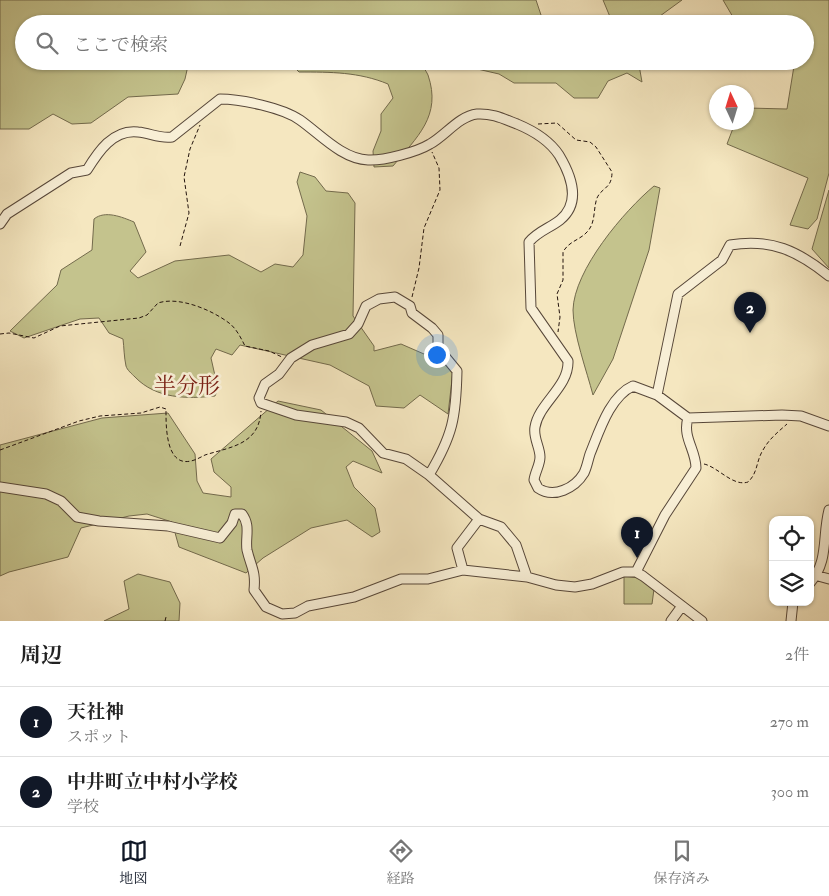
<!DOCTYPE html>
<html lang="ja">
<meta charset="utf-8">
<style>
body{margin:0;font-family:"IM FELL Double Pica","Noto Serif JP",serif;background:#f2f2f2;color:#222}
.controls{position:absolute;right:15px;bottom:15px;display:grid;overflow:hidden;border-radius:10px;box-shadow:0 1px 4px #0004}
.controls button{width:45px;height:45px;display:grid;place-items:center;padding:0;border:0;border-bottom:1px solid #e0e0e0;background:#fff;color:#222;font:25px sans-serif}
.compass{position:absolute;left:709px;top:85px;width:45px;height:45px;border-radius:50%;background:#fff;box-shadow:0 1px 4px #0004;rotate:356deg}
.you{position:absolute;left:436px;top:354px;width:18px;height:18px;margin:-12px;border:4px solid #fff;border-radius:50%;background:#1a73e8;box-shadow:0 0 0 8px #1a73e833}
.badge{display:grid;place-items:center;width:32px;height:32px;border-radius:50%;background:#111827;color:#fff;font-size:16px;font-weight:700}
.pin{position:absolute;translate:-50% -41px;filter:drop-shadow(0 1px 2px #0008)}
.pin::after{content:'';position:absolute;top:26px;width:18px;height:15px;background:inherit;clip-path:polygon(0 0,100% 0,50% 100%)}
.list{margin:0;padding:0;list-style:none}
h2{display:flex;justify-content:space-between;align-items:center;height:65px;margin:0;padding:0 20px;font-size:21px}
h2 small{font-size:16px;font-weight:400;color:#767676}
.list li{display:grid;grid-template-columns:32px 1fr auto;gap:15px;align-items:center;box-sizing:border-box;height:70px;padding:0 20px;border-top:1px solid #e0e0e0}
.list b{display:block;font-size:19px;white-space:nowrap}
.list p{margin:0;font-size:16px;white-space:nowrap;color:#767676}
.list em{font-size:16px;font-style:normal;color:#767676}
.icon{flex:none;width:28px;height:28px;fill:none;stroke:currentColor;stroke-width:2;stroke-linecap:round;stroke-linejoin:round}
.map{position:relative;flex:none;width:829px;height:621px;overflow:hidden}
.search{position:absolute;background:#fff;box-shadow:0 1px 4px #0004;left:15px;right:15px;top:15px;height:55px;display:flex;align-items:center;gap:12px;box-sizing:border-box;padding:0 18px;border-radius:28px;color:#767676;font-size:19px}
.sheet{height:205px;background:#fff}
nav{display:flex;justify-content:space-around;align-items:center;box-sizing:border-box;height:70px;border-top:1px solid #e0e0e0;background:#fff;font-size:14px;color:#767676}
nav a{display:grid;justify-items:center;gap:2px}
nav .on{color:#111827}
.map>svg:first-child{display:block}
.green{fill:#c4c38d;stroke:#736a4c}
.lines{fill:none;stroke-linecap:round;stroke-linejoin:round}
.minor-casing{stroke:#574739;stroke-width:11}
.path{stroke:#22120c;stroke-width:1;stroke-dasharray:4 2.5;stroke-linecap:butt}
.minor{stroke:#f8efd6;stroke-width:9}
.labels{text-anchor:middle;stroke-width:5;stroke-linejoin:round;paint-order:stroke}
.neighbourhood-label{font-size:22px;fill:#7a1f14;stroke:#f8efd6}
</style>
<div class="map">
<svg width="829" height="621" viewBox="0 0 829 621">
<rect width="100%" height="100%" fill="#f5e7c0"/>
<filter id="stains"><feTurbulence type="fractalNoise" baseFrequency=".004" numOctaves="4"/><feColorMatrix values="0 0 0 0 .2 0 0 0 0 .09 0 0 0 0 .02 0 0 0 .5 -.17"/></filter>
<radialGradient id="worn" r=".72"><stop offset=".6" stop-color="#630" stop-opacity="0"/><stop offset="1" stop-color="#630" stop-opacity=".3"/></radialGradient>
<path class="green" d="M0,0H536L544,24H24V61H189L185,79L178,94L128,97L91,123L72,124L53,114L29,129H0Z
M603,0H682L649,24H613Z
M723,0H829V173L817,219L808,229L790,225L808,178L727,144L735,123L746,122L747,108L787,109L794,66L777,61H805V24H737Z
M288,61H421C422,67 426,70 428,75C442,116 417,137 393,166L374,167L373,151L381,131V114L393,98L388,84C359,72 331,72 299,72Z
M453,61H631L639,65L642,82L627,73L608,81L598,98H574L556,83H514L499,74L460,65Z
M300,172L315,177L326,191L348,193L355,203L353,316L374,346V351L401,344L424,354L434,351L453,371L448,414L420,395L404,408L376,406L369,386L330,365L240,345L232,355L216,349L211,358L218,389L215,396C187,399 156,399 135,377C132,374 127,370 126,366C124,357 124,347 123,339L109,333L99,318L80,319L24,338L10,331L57,285L61,270L92,250L94,219C105,210 122,217 134,222L146,252L130,271L138,278L175,261L229,255L261,272L275,264L293,267L303,255L307,216L297,182Z
M654,186L660,188L649,250L613,359L593,395C587,372 573,333 573,310C574,270 624,211 654,186Z
M829,190V268L812,249Z
M278,401L321,410L372,451L382,473L353,461L346,467L354,487L375,508L380,532L372,537L347,520L311,528L263,558L246,573L179,547L172,522L147,514L129,516L81,528L68,557L9,572L0,576V445L102,418L168,413L195,454L197,481L203,493L231,497V487L214,472L211,459Z
M138,574L170,582L180,603L179,621H104L129,609L124,581Z
M624,576L639,578L654,589L652,604H624Z"/>
<g class="lines">
<defs>
<path id="minor" d="M0,224L7,214L71,173L87,170C98,152 113,129 138,132C150,133 160,139 172,137L220,99C241,99 283,108 300,120C320,134 342,159 368,160C383,161 417,152 430,144C445,136 459,116 477,114C492,113 504,119 517,124C534,131 549,140 559,155C571,175 582,202 560,220C550,228 538,231 529,242L531,308L568,361C569,387 539,403 535,427C533,438 540,447 540,457C540,465 535,472 534,480L538,488C554,499 575,488 584,473C587,467 588,460 590,454C599,432 610,396 633,386L657,395L688,418L782,415L801,416L829,426
M657,395L678,294L722,260L730,245C771,238 798,251 829,276
M429,475C453,435 456,417 457,371L438,348V335L432,328L412,313L410,306L395,297L379,299L366,306L358,324L349,334L312,345L291,358L279,374L265,384L259,398L261,403L296,415L346,422L359,428L383,453L406,459L429,475L479,519L501,527L516,545L527,577
M0,487L46,494L61,501L77,517L99,521L168,526L220,538L232,523L235,514H242C251,526 245,537 247,550C251,567 256,571 254,590L266,607L282,614L295,613L308,606L354,597L401,579H428L463,570L527,577L556,585L575,587L592,584L623,572H636L643,576L702,621
M463,570L457,548L479,519
M636,572L665,515L696,468C696,450 682,437 688,418
M818,576L829,579
M810,583C829,561 822,537 829,510
M671,621L682,606
M791,621L793,602"/>
</defs>
<use href="#minor" class="minor-casing"/>
<path class="path" d="M538,124L557,123L576,140L590,142L596,147L612,172C612,189 602,187 597,198C593,209 596,223 587,232C580,240 569,241 563,252V280L557,294L560,317L558,332
M180,246L189,213L184,177L190,149L200,125
M412,297L419,268L424,228L440,190L439,168L432,152
M0,334L9,333L34,338L60,326L139,318L147,315L158,303C179,296 212,310 229,323C236,328 241,338 245,346L269,351L282,357
M0,450L79,421L100,416L141,413L160,407L166,409C166,424 165,467 191,461C196,460 201,457 205,455C230,447 259,445 261,411
M704,464C718,467 733,487 748,482C758,473 756,461 763,450C769,439 778,432 787,424
M165,621L166,617"/>
<use href="#minor" class="minor"/>
</g>
<g class="labels">
<g class="neighbourhood-label">
<text x="187" y="393">半分形</text>
</g>
</g>
<rect width="100%" height="100%" filter="url(#stains)"/>
<rect width="100%" height="100%" fill="url(#worn)"/>
</svg>
<div class="controls">
<button><svg class="icon" aria-label="locate" viewBox="0 0 24 24"><circle cx="12" cy="12" r="6"/><path d="M12 2v4M12 18v4M2 12h4M18 12h4"/></svg></button>
<button><svg class="icon" aria-label="layers" viewBox="0 0 24 24"><path d="M12 4l9 5-9 5-9-5zM3 14l9 5 9-5"/></svg></button>
</div>
<svg class="compass" viewBox="-18 -18 36 36"><path d="M0-13l5 13h-10z" fill="#e53935"/><path d="M0 13l5-13h-10z" fill="#767676"/></svg>
<div class="you"></div>
<div class="pin badge" style="left:637px;top:558px">1</div>
<div class="pin badge" style="left:750px;top:333px">2</div>
<div class="search"><svg class="icon" aria-label="search" viewBox="0 0 24 24"><circle cx="10" cy="10" r="6"/><path d="M15 15l6 6"/></svg>ここで検索</div>
</div>
<section class="sheet">
<h2>周辺<small>2件</small></h2>
<ul class="list">
<li><span class="badge">1</span><div><b>天社神</b><p>スポット</p></div><em>270 m</em></li>
<li><span class="badge">2</span><div><b>中井町立中村小学校</b><p>学校</p></div><em>300 m</em></li>
</ul>
</section>
<nav>
<a class="on"><svg class="icon" aria-label="map" viewBox="0 0 24 24"><path d="M3 6l6-2 6 2 6-2v14l-6 2-6-2-6 2zM9 4v14M15 6v14"/></svg>地図</a>
<a><svg class="icon" aria-label="directions" viewBox="0 0 24 24"><path d="M12 3l9 9-9 9-9-9zM9 14v-3h6M13 9l2 2-2 2"/></svg>経路</a>
<a><svg class="icon" aria-label="saved" viewBox="0 0 24 24"><path d="M7 4h10v16l-5-4-5 4z"/></svg>保存済み</a>
</nav>
